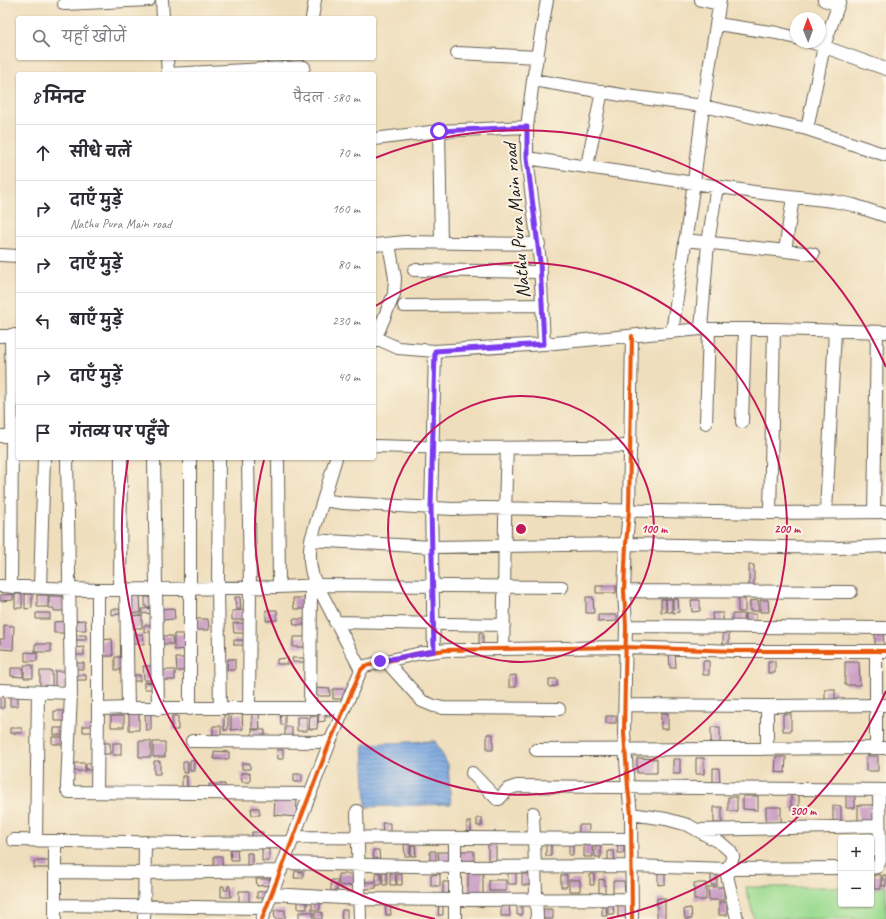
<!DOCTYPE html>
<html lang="hi">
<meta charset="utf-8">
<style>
body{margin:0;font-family:Caveat,"Playpen Sans Deva",sans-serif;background:#f7f7f7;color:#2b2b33}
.controls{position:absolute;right:12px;bottom:12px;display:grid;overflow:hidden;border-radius:4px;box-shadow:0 1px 3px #0004}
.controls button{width:36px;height:36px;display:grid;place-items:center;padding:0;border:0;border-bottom:1px solid #e1e1e2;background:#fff;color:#2b2b33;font:20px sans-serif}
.compass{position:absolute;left:790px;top:12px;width:36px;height:36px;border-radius:50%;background:#fff;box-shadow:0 1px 3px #0004;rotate:359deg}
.stop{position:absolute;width:12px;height:12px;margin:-9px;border:3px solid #7c3aed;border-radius:50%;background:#fff}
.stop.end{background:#7c3aed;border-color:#fff;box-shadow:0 1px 4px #0008}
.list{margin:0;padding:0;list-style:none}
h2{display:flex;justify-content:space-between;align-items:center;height:52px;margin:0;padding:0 16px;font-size:17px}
h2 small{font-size:13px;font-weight:400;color:#7c7c81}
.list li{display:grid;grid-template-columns:26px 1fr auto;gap:12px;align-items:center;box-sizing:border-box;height:56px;padding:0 16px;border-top:1px solid #e1e1e2}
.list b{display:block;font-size:15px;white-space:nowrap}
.list p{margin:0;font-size:13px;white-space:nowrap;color:#7c7c81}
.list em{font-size:13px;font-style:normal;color:#7c7c81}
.icon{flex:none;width:22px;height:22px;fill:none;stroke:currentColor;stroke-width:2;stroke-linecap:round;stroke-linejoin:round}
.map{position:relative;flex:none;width:886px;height:919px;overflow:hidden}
.search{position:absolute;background:#fff;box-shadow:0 1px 3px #0004;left:16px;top:16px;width:360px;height:44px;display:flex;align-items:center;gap:10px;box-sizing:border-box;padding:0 14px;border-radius:4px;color:#7c7c81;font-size:15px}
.panel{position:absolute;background:#fff;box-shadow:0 1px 3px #0004;left:16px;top:72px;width:360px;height:388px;border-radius:4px}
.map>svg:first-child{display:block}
.green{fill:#9bdb91;stroke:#5c7c56}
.water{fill:url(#water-rules);stroke:#49607e}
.building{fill:#c697c1}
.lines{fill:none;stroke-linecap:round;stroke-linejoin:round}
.minor-casing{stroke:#666054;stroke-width:14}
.minor{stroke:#fff;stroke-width:12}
.cycleway-casing{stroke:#fcf5e5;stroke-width:6}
.cycleway{stroke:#e8590c;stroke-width:4}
.route{stroke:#7c3aed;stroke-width:5}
.ring{fill:none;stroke:#c2185b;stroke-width:2}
.labels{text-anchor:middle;stroke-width:4;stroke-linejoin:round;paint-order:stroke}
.street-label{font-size:20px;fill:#1c1c1c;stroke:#fcf5e5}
.centre{fill:#c2185b;stroke:#fcf5e5;stroke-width:2}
.ring-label{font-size:12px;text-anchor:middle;font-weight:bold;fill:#c2185b;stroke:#fcf5e5;stroke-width:4;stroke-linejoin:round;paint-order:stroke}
</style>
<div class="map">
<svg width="886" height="919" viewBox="0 0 886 919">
<defs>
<pattern id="water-rules" width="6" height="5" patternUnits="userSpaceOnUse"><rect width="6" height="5" fill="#76a5e0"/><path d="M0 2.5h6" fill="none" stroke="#6086b5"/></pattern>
</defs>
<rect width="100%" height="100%" fill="#fcf5e5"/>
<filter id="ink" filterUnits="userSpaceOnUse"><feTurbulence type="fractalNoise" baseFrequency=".025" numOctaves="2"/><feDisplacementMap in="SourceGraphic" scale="8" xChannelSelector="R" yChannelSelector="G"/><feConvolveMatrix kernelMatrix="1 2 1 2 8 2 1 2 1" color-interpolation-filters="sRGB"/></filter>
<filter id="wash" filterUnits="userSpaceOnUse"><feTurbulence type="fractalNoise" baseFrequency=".012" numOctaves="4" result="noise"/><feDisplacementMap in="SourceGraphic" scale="16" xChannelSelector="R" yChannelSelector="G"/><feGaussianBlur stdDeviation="0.9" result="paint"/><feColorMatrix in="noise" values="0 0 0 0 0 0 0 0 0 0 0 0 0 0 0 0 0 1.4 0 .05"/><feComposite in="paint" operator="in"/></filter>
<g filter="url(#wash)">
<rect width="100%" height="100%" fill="#efdebc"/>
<path class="green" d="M871,886H886V919H754L746,887H841V904H871Z"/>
<path class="water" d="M435,741L448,765L451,804L366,807L363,744Z"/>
<g id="blocks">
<path class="building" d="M749,565H754V587H749Z
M596,586H616V593H596Z
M13,594V600L0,601V595Z
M15,594H22V608H15Z
M25,594H32V608L25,609Z
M37,595H48V607H37Z
M49,596H66L65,611H54V608H49Z
M131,596H140L141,613H132Z
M145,597H151L152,607H145Z
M235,597H240L241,609H236Z
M586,597H593L594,613H586Z
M293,598H306V609H294Z
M661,599H666V612H661Z
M666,599H672V612H667Z
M673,599H678L679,612L673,613Z
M738,599H745V612H738Z
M691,600H700V611L692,612Z
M758,600V611H750V601Z
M760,600H768L769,612H760Z
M155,608V613L142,614V609Z
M174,608L175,619L162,620L161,609Z
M111,609H120V614L111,615Z
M245,610V620H232V611Z
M266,610H277V620L266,621Z
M36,613H50V619H36Z
M712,613H723V625H713Z
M732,614H744L743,624H732Z
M745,614H756V625H745Z
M142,615V628H131V616Z
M598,615H617V621L598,622Z
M196,619H208L209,630H196Z
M293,619H305L304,625H294Z
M85,620L86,630H72L71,621Z
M69,621V633H54V622Z
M233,623H245L246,633H234Z
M4,625L14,626L13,650L0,649V639H4Z
M144,625H156V632H144Z
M723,630H729V648H723Z
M875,630H883L884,646H875Z
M479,633H483V646H479Z
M143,634L144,644H132V635Z
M174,634H186V649L174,650Z
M72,635H86V640H72Z
M162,636H172L173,644H163Z
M293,637H306L307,647H293Z
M112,639L113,656H102L101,640Z
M234,640H246L245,645H234Z
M35,644H51V652H35Z
M84,647V655H73V648Z
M25,652L37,653V661H25Z
M675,653L676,668H670L669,654Z
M115,657H125V670H115Z
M176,658H189L190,671H177Z
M288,658V664H277V659Z
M292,658H306V662H293Z
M228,659H235V670H227Z
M703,661H709V675H703Z
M768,661H775V673H768Z
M845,662H859L860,685H845Z
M74,663H84V669H74Z
M24,665H33V678H24Z
M143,666H156V680H144Z
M11,668H23V677L11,676Z
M160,670H175V680H160Z
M40,671H52V689H40Z
M55,671H67V689H55Z
M73,675H86V680H73Z
M130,675H140V681H130Z
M516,675V687H509V676Z
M549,679H557V686L549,687Z
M144,682L155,683V689H144Z
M314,688L330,689V696H314Z
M333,689H347L346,699H333Z
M825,689H835V705H825Z
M10,695H18V706H10Z
M0,696H4V708H0Z
M280,710H285V725H281Z
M319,710H332L329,718L325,714V721L318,722Z
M54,711H67V721H54Z
M661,713H668V729H661Z
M129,714H139V730H129Z
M145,714H151V730H146Z
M231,714H242L243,729L231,730Z
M252,714H259L260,729H252Z
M783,714H791V731H783Z
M224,715H228V730H224Z
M111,716H124V727H111Z
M172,716H178V730H172Z
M310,716H318L317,729H309Z
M606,716H616V723H606Z
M297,717H307V731H297Z
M83,726H94V732H83Z
M213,726H221V739H213Z
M285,727H292V739H285Z
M711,727H720V744H711Z
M10,728H22V733H10Z
M54,728H66V735H54Z
M252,730H265V737L252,738Z
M487,734H493V750H487Z
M52,737H66V744H52Z
M139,741H151V757H139Z
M153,742H165V757H153Z
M99,743H110V754H99Z
M113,743H121V755H113Z
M277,750H283V759H278Z
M214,751L229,752V759H214Z
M866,756H878V771H866Z
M776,757H786L785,773L775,772Z
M637,758L657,759V773H637Z
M696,758H704V774H696Z
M673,759H680V774H673Z
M190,760L194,761V771H190Z
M154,761H160V774H154Z
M183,762H188V773H183Z
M71,763H85V771H71Z
M86,763H95V770H86Z
M242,763H250V769H242Z
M713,768H719L720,784H713Z
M241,773H250V782H242Z
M294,774H302V782H294Z
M182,776H187V791H182Z
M209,784H225V793H209Z
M846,794H855V808H846Z
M791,795H799V810H791Z
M743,796H758V810L743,809Z
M275,797L297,799L296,817L274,815Z
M728,797H737V811H728Z
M833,805L841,806V823H833Z
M858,805H874L873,824H858Z
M714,807H722V823H714Z
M766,807H781V823H766Z
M251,808H259L260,815H252Z
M477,818H482V826H477Z
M467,822H471V834H467Z
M382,823H390V832H383Z
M579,825H589L588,839H579Z
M252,832H263V839H252Z
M569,843H573V855H569Z
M617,843H624V853H618Z
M404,844H410V856H405Z
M496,844V861H488V845Z
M546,844H551V856H546Z
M584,844H592L593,857H584Z
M411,845H415L416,856H411Z
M595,845H601V857H595Z
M230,849H237L238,860H231Z
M262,849H269V861H262Z
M373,850H379L380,863H374Z
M430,851H436V863L430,864Z
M459,851H474V863H459Z
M608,851H614L615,863H608Z
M438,852H452L453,864H439Z
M247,853H252V865H247Z
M214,856H222V867H214Z
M34,861H49V868H34Z
M483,869V895H468V870Z
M295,871L303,872V878H294Z
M376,873H381V885H376V888L365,889V882H376Z
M382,873H387V885H383Z
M390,873H395L396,885H390Z
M508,873H516V884H508Z
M658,873H665V884L658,885Z
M711,873H717V885H711Z
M338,874H356V885L339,886Z
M397,874H402V885H397Z
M440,874V886H431V875Z
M522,874H533V885H522Z
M590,874H594V885H590Z
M561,875H567V887H561Z
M874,875H881V889H874Z
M883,875H886V886H882Z
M256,879H272V885L257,886Z
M599,879L605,880V893H599Z
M331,880H337V891H331Z
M489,880H506V891H489Z
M569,880H580V891H569Z
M613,881H624L625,893L613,894Z
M443,882H449L450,893L443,894Z
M694,883H706V900H694Z
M221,886H224V890H228V886H230L231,897H221Z
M708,887H724V900H709Z
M239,891H249V903H239Z
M266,891V898H257V892Z
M298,898H307V909H298Z
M657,898H665V919H657Z
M312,899H320V910H312Z
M439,902H443V915H438Z
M618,902H629V917H618Z
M719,902H727V915H719Z
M385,903H390L391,915H386Z
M608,903H613L614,914H608Z
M501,904H509L510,916H501Z
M517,904H522V915H517Z
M602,905H606L607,916H602Z
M691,908L692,919H685L684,909Z
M543,909H553V919H543Z
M274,910H285V919H275Z
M342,910H347V919H341Z
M299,912H313V919H299Z
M315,912H322V919H315Z"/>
</g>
</g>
<g filter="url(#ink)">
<use href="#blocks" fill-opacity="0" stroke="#666054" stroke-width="1"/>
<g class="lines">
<defs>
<path id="minor" d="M162,0L163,18
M701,0L719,4
M824,0L838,5
M64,4L149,0
M312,18L315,0
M717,24L777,33L796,38
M811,42L886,69
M457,53L538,57
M167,58L168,74
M167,74L304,67
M533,80L627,96L703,106L807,129L886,155
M807,129L824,46L840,0
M439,131L441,242
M374,139L439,131L527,127
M527,158L754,192L833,201L853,205L886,216
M587,166L602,91
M685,240L813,254
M374,245L406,242L539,244
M785,251L793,197
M0,255L18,256
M414,270L541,272
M404,306L543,305
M701,329L708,243L717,186
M672,332L694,182L703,106L720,0
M0,336L18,335
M376,338L398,348L435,351L544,344L701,329H774L886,332
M374,342L394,294L395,278L389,244
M544,344L540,262L527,158V127L533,80L547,0
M742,422L745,329
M706,423L709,329
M0,436H18
M374,446C460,449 545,448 631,446
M154,458L158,709
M190,458V709
M219,458L218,587L220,708
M248,458L250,586L249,708
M278,458L279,587
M336,458L311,540C309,553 309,564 313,577L361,670
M323,500L343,503L453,509L483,508L770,513L886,512
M826,512L835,330
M874,512L877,332
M770,513L774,329
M311,540L432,547L626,544L839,548L886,546
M0,586L98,590L279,587L322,585L562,587
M11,587L12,436L11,335
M40,588L44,458
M120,589L121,458
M126,589L128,708H344
M624,591L851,592
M335,622L504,625
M626,626L886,628
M503,649C505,582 504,515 507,448
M434,651L431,508L435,351
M876,651V748
M385,660L422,701L434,706L443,708L559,709
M0,690L71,693L67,458
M71,693L67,786V790L69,792L311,794
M625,705L767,706L886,705
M310,708L311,586
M98,712V590
M192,741L330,742
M767,749V706
M536,750L886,748
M472,773L497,799H499L508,789L517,786L886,790
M97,792L98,712L100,709L128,708
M357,811L360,919
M533,813L537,919
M631,814L666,819L688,825L722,844L730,851L733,857L727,870V875L737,919
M698,830L879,826
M294,837L631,839
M13,840L182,843L291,842
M36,841L38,692
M284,863L455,867L631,866L728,869L841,868
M871,868L877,867L880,861L879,790
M55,872L144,873L281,871
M272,894L360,899L456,900L632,899
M55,905L266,908
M55,919V841
M144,919L145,842
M262,919L330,742L361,670L365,666L421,653L447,650L625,647L735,651H886
M455,919V839
M632,919L631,814L628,787L624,733L626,626L624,591L626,544L629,511L632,336"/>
</defs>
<use href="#minor" class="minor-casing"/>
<use href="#minor" class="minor"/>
<defs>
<path id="cycleway" d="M262,919L330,742L361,670L365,666L421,653L447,650L625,647L735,651H886
M632,919L631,814L628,787L624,733L626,626L624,591L626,544L629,511L632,336"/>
</defs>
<use href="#cycleway" class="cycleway-casing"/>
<use href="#cycleway" class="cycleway"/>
</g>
</g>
<g class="lines" filter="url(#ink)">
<path class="route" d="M380,661L434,651L431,508L435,351L544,344L540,262L527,158V127L439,131"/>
</g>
<g class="ring">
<circle cx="521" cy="529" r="133"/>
<path d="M374 307A266 266 0 1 1 264 460"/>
<path d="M886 691A399 399 0 0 1 607 919M435 919A399 399 0 0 1 128 460M375 158A399 399 0 0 1 886 367"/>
</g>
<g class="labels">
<g class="street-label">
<text transform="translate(516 221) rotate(-95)" y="7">Nathu Pura Main road</text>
</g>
</g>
<circle cx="521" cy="529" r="6" class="centre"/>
<g class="ring-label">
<text x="654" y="533">100 m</text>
<text x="787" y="533">200 m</text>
<text x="803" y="815">300 m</text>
</g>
</svg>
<div class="controls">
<button>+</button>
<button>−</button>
</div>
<svg class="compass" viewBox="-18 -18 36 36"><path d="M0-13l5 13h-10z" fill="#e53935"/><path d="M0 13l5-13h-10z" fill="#7c7c81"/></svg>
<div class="stop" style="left:439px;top:131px"></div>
<div class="stop end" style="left:380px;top:661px"></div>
<div class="search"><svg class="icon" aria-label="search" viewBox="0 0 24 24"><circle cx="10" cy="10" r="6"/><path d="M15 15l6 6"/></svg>यहाँ खोजें</div>
<section class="panel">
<h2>8 मिनट<small>पैदल · 580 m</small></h2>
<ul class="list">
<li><svg class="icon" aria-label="ahead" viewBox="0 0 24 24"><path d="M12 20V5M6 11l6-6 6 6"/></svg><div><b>सीधे चलें</b></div><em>70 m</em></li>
<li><svg class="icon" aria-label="right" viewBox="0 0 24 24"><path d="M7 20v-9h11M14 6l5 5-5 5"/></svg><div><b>दाएँ मुड़ें</b><p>Nathu Pura Main road</p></div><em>160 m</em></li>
<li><svg class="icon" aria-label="right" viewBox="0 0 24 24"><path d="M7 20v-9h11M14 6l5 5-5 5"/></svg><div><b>दाएँ मुड़ें</b></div><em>80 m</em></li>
<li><svg class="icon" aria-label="left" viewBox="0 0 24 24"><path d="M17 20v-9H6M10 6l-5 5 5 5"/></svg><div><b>बाएँ मुड़ें</b></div><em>230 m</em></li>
<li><svg class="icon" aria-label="right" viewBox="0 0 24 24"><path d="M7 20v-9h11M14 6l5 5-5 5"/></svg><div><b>दाएँ मुड़ें</b></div><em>40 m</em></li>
<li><svg class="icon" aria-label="arrive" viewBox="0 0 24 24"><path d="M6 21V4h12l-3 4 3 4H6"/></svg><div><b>गंतव्य पर पहुँचे</b></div></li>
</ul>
</section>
</div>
